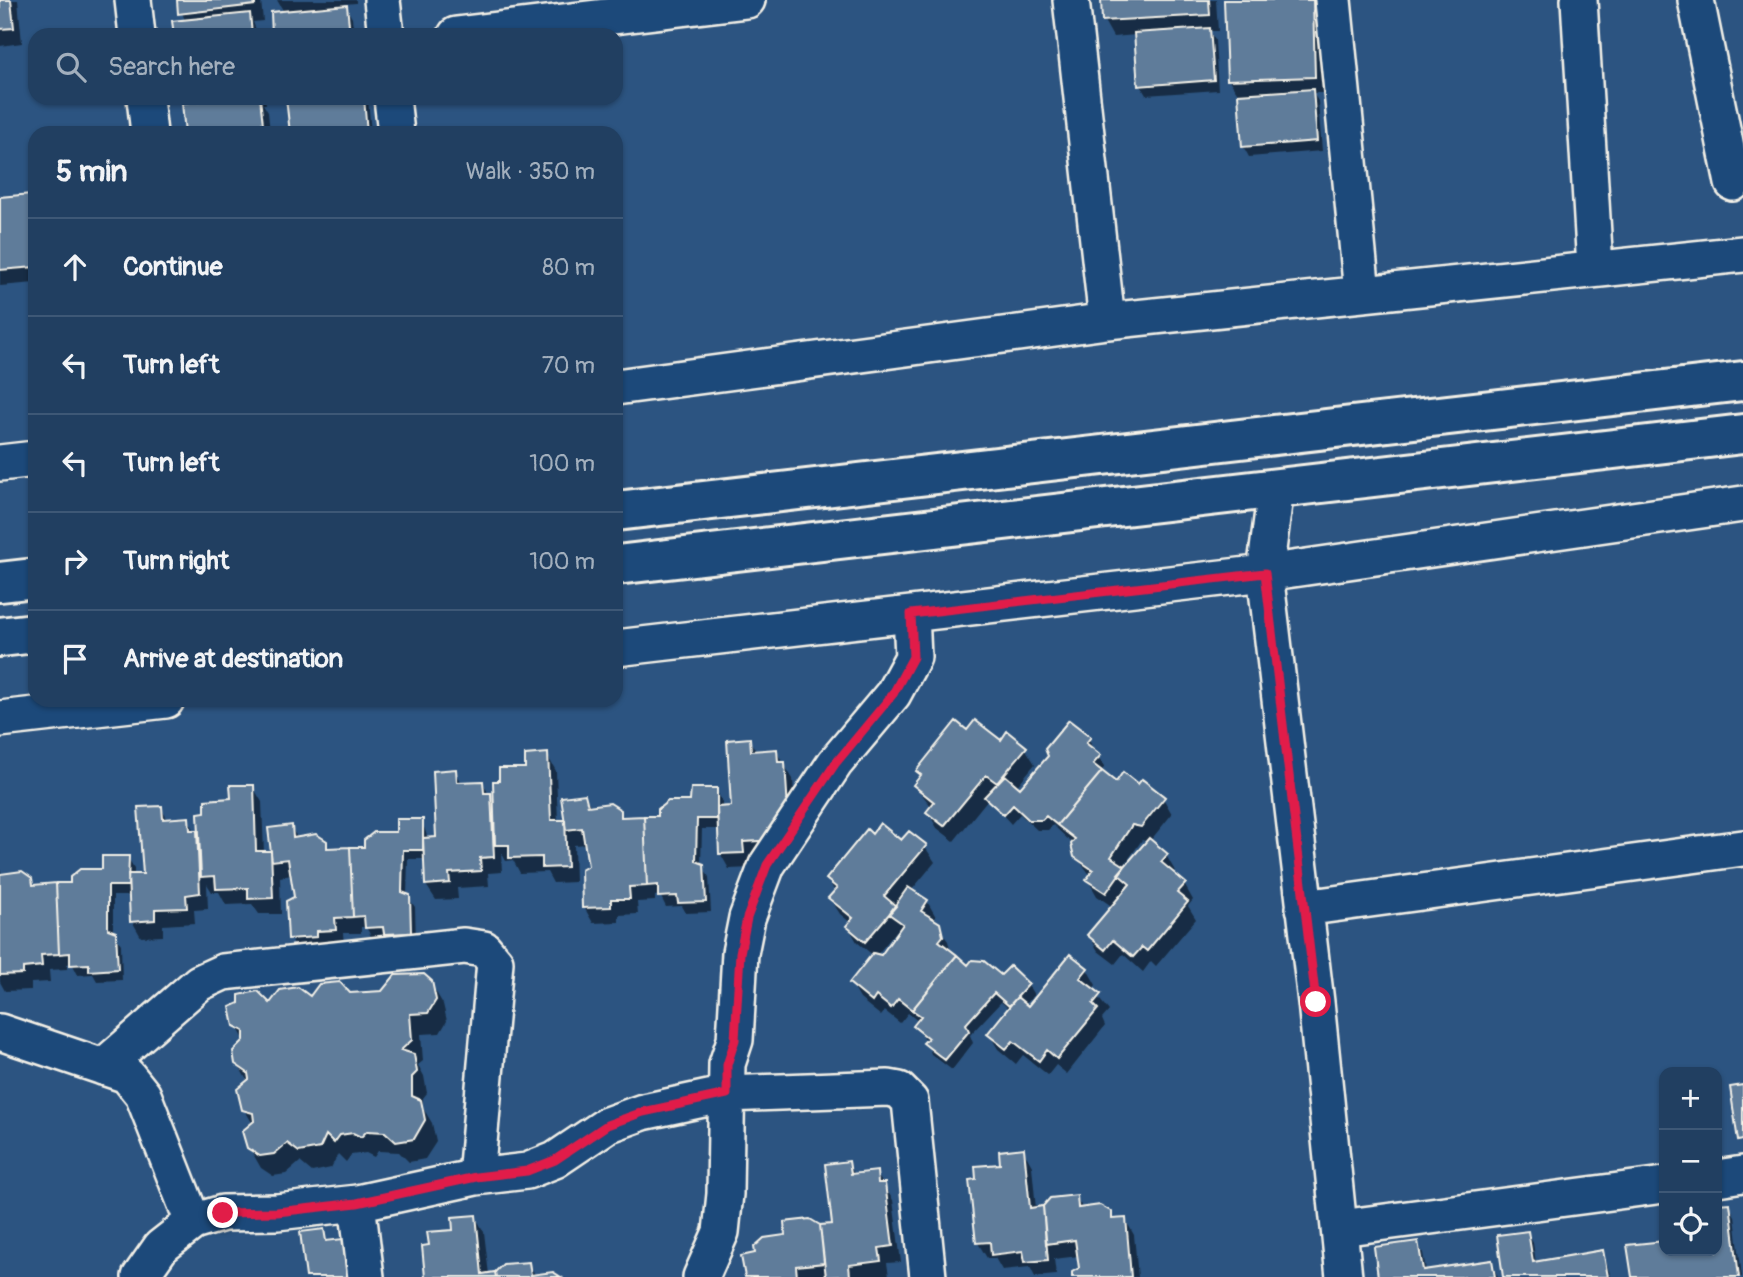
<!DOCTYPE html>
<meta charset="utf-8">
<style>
body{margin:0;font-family:Pangolin,sans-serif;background:#294667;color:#f1f3f6}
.controls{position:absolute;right:21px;bottom:21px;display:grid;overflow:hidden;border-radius:14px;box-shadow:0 2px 5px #0004}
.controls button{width:63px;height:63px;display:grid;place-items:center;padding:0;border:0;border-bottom:2px solid #3e5876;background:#213f61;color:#f1f3f6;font:35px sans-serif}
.stop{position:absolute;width:21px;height:21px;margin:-16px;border:5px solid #e11d48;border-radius:50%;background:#fff}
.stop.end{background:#e11d48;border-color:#fff;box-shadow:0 2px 7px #0008}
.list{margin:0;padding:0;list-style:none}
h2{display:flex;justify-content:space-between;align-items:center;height:91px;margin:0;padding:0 28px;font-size:30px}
h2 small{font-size:23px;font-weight:400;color:#a2afbd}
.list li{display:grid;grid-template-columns:46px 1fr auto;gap:21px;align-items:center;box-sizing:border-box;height:98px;padding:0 28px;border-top:2px solid #3e5876}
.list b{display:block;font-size:26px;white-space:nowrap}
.list em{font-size:23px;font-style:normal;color:#a2afbd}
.icon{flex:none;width:38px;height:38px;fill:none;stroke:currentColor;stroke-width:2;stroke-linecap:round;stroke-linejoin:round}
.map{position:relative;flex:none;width:1743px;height:1277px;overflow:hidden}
.search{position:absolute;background:#213f61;box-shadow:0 2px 5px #0004;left:28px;top:28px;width:595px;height:77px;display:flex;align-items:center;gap:18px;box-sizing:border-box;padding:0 24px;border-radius:21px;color:#a2afbd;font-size:26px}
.panel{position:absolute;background:#213f61;box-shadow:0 2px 5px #0004;left:28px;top:126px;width:595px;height:581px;border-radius:21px}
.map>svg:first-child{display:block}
.shadow{fill:#0007;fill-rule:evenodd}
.building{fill:#5e7b9a;stroke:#f4f1e8;stroke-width:2}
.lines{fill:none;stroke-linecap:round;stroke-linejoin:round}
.minor-casing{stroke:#f4f1e8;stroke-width:40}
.highway-casing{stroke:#f4f1e8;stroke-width:44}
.minor{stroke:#1f4a7a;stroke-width:35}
.highway{stroke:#1f4a7a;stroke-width:38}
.route{stroke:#e11d48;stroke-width:9}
</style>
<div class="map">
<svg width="1743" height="1277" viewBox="0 0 1743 1277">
<rect width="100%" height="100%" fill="#2c5481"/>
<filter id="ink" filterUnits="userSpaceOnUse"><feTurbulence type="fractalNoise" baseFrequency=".0143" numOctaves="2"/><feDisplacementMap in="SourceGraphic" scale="14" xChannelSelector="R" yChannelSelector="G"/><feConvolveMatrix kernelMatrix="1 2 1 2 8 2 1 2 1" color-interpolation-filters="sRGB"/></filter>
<g filter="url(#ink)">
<path class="shadow" d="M0,0H18L22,43L0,46Z
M178,0H261L263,21L253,22L258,35H175L185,21Z
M277,0H356V3L344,4L352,18L354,35H274L284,12Z
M1103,0H1216L1218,31H1209L1215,40L1218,90L1146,95L1140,85L1136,35L1113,37L1104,21Z
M1226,0H1320L1323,93H1313L1318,101L1322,151L1249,157L1243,146L1239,95L1229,80Z
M183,98H265L266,104H263L268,112L270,133H187V104Z
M288,98H368L371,133H291Z
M30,195L35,204V283L0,286V198Z
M967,733L1025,748L1035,764L1016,787L1020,790L1089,738L1093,751L1105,766L1101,772L1116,784L1138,787L1163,798L1172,814L1150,841L1166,855L1175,871L1173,874L1184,884L1193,900L1188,906L1196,919L1156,966L1151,961L1143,972L1123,954L1115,964L1098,951L1089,935L1113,907L1097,896L1088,880L1091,876L1076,856L1073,844L1053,825L1048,830H1037L1020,814L1011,824L988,799L954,841L937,828L928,812L932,807L915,786L922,777L918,771ZM1142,840L1148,842L1125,869L1123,867Z
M749,740L757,752L776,751L793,779L797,841L783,855L751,857L752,868L729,869L720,853V829H702L701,865L709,877L711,912L686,913L682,906L666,907L660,895L655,896V901L637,902L638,914L619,915V922L593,923L584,907L590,866L587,844L574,845L575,882L553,883L547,872L520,873L513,860L506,861L501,852L502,872L488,873L489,886L457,888L458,899L436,900L426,885L425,859H408L407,896L415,907L416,943L372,938L366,927H361V933H343L344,945L299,954L290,938L296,898L292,875L280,877L281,914H259L252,904L226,905L219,892H212L207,884L208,909L194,910L195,923L163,925V936L141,937L132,921L131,896H113V933L121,944L122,980L97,981L93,974L78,975L72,963L67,964V969L49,970L50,982L31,983V990L5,991L0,982V870L3,876L31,879L35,886L72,885L128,858L134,868V876H144L161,808L168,820L188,819L201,841L233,800L253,787L262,802L264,853L272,852L291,827L298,839L325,842L329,849L366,848L422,821L428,839H438L455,771L462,783L482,782L495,805L527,769L547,755L556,771L558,822H566L585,796L591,807L619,812L623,819L660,817L716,790L722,801V808L733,807Z
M872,836L925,847L935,862L911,891L927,901L936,917L933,921L948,941L951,953L968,967L1028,985L1034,995L1025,1005L1028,1008L1087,969L1096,985L1092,990L1109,1011L1102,1019L1105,1026L1067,1074L1056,1065L1048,1075L1023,1055L1016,1064L998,1049L989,1034L1009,1009L1001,1002L970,1035L973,1043L952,1070L931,1054L927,1041L915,1026L919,1022L908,1013L900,1023L885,1011L881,1016L860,999L851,983L874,956L857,942L848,926L851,923L840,914L830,898L835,892L828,879ZM899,928L901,929L882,957L876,956Z
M430,982L443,1004L447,1021L440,1033L421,1034L423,1061L418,1065L424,1076L427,1093L423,1098V1108L432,1123L436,1142L425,1159L409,1162L399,1152L378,1151L374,1157L366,1153L351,1155L346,1162L338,1154L331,1168L312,1172L300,1162L286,1174L273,1176L261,1168L249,1147L253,1124L244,1109L248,1082L237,1063L245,1041L236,1025L270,1005L383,993Z
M1023,1150L1032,1166L1036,1209L1076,1197L1083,1209L1110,1214L1114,1220L1125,1219L1134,1235L1138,1277H1074L1081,1269L1079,1256L1054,1259L1056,1275L1035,1277L1030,1267L1002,1270L995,1258H987L978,1243V1181Z
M848,1163L855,1175L876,1173L893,1200L901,1262L887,1263L889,1276L746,1277L757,1255L787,1237L834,1225Z
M1729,1205L1735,1216L1742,1277H1634L1629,1246L1664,1243V1251H1717V1206Z
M475,1216L484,1232L489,1275L528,1263L536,1276L558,1277H427L455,1232Z
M1528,1233L1533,1243L1536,1263L1603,1252L1611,1277H1505Z
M1417,1243L1423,1253L1426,1271L1491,1262L1498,1277H1380Z"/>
<path class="building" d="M0,0H11L14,28L0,29Z
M177,0H255V5L178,14Z
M1101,0H1209L1210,15L1102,21Z
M1224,0H1313L1315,77L1227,80Z
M347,5L350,35H272L271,12Z
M250,13L252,35H174L172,21Z
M1210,28L1214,80L1138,86L1134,33Z
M1313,89L1317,141L1242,147L1238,94Z
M226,98H260L264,133H185L182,103Z
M286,98H364L367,133H290Z
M31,194L35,267L0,270V197Z
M975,720L1001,740L1007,731L1027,747L997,783L986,775L944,826L926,812L934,802L913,785L921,775L916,771L956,721L967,730Z
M1069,720L1091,737L1086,743L1101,755L1093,764L1102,771L1057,825L1046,816L1042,820H1029L1013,805L1004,815L984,797L1005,775L1020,788L1048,756L1045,749Z
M750,738L751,751L777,749L778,762H785L789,826L775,840L743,842L744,853L719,854L717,807L731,806L727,740Z
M548,753L551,820H565L567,867L542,868V857L509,858V845H495L493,781H499V768H525V755Z
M456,769L457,782L483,781L484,793H491L494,857L480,858L481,871L449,873L450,883L425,885L423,838L436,837L433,771Z
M1102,771L1116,782L1123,772L1138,784L1142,779L1165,797L1141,827L1132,825L1111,857L1125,866L1106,893L1086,880L1093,870L1074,857L1071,844L1075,839L1057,825Z
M230,785H254L256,851H271L273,898L248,899V888L216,889L215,876L201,877L198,813L205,812V800L231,798Z
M691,788H717V819H697L696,861L704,864L706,902L678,903L677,896L658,897V885L647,886L644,816H658V809L668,801H690Z
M585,794L588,806L610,803L621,810V817L644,816L647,886L629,887L630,899H611V907L582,908L581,870L588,866L582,828L566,830L561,797Z
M162,806L163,819L189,817L190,830H197L200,893L186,895L187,908L155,909V920L130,922L128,874H143L138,807Z
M396,819H423V850H403L402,892L410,895L411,933L384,934L383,927L365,928L364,916L353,917L350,847H364V840L374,832H396Z
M880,823L901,840L909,831L927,845L884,896L896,906L865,942L846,926L853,918L828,898L837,888L826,879L867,829L872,834Z
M292,825L293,838L316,834L327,841V848L350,847L353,917L335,918L336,930L317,931V937L288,939L286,901L294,897L288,859L272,861L268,828Z
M1149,838L1168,854L1161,862L1186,883L1177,893L1188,902L1147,951L1142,947L1133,957L1113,940L1105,950L1087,935L1130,884L1118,874Z
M102,856H129L128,886H108V929L116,932L118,969L89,971V964L70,965V953L59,954L56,883H70V877L80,869H102Z
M22,871L32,878L33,885L56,883L59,954L41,955L42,966L23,968V974L0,975V874Z
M908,887L928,900L921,911L940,923L943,936L939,941L957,955L912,1010L898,999L891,1008L876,996L872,1002L849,983L873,953L881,955L903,924L889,914Z
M1070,954L1088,968L1080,978L1101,994L1093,1004L1098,1009L1057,1059L1047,1050L1039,1061L1013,1041L1006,1049L987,1034L1017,997L1028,1006Z
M957,955L968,965L972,960L984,961L1001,975L1010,966L1029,984L1009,1006L994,993L966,1024L969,1031L945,1060L923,1043L928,1038L913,1026L921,1016L912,1010Z
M424,974L432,981L436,1000L428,1013L410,1014L412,1040L401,1050L414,1054L417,1072L412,1077V1096L421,1100L425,1120L414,1139L396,1142L385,1132L367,1131L361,1137L353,1133L340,1135L334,1143L326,1135L320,1148L299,1152L287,1143L274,1154L260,1156L247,1148L242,1131L254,1121L253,1113L242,1110L237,1089L249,1079L248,1073L235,1064L233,1051L244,1040V1031L234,1026L230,1007L239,1003V995L258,991L270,1003L280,990L298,987L310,996L319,984L340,982L350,993L382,991L395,975Z
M1743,1085V1140L1738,1141L1730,1087Z
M1024,1148L1030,1208L1043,1206L1048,1260L1025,1262L1023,1251L991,1255L990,1242L976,1243L969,1180L976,1179L975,1166L1000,1164L999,1151Z
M849,1161L851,1174L877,1171L878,1183H885L893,1246L879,1248L881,1261L849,1265L850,1276L826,1277L820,1225L832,1224L825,1164Z
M1077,1195L1078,1208L1100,1205L1112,1212V1219L1126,1218L1131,1277H1072V1272L1079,1268L1075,1240L1046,1244L1043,1206L1050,1198Z
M1730,1203L1739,1277H1632L1627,1245L1664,1241V1251H1717V1204Z
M476,1215L482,1274L495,1272L496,1277H425L422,1246L429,1245L427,1232L453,1230L452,1217Z
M810,1219L820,1225L824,1263L796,1266L797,1277H745L741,1256L755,1253L754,1247L764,1238L785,1235L784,1222Z
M324,1229L326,1241L352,1238L364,1277H306L300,1232Z
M1528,1231L1533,1262L1603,1250L1608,1277H1503L1497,1235Z
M1418,1241L1423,1270L1492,1260L1495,1277H1378L1374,1247Z
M529,1262L531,1275L553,1272L561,1277H496L495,1272L503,1264Z"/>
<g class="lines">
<defs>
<path id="minor" d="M133,0L137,35
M382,0L386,35
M1071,0L1107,321
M1333,0L1362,293
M1579,0L1595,268
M1696,0L1733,183
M456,35L747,0
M145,98L149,133
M392,98L396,133
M616,387L1107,321L1743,254
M0,463L35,459
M1276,488L1265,573L1316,1002L1344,1277
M616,648L1265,573L1743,504
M0,719L166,700
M1304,908L1743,848
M0,1032L127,1075L143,1095L193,1222
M103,1067L199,983L223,972L464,946L484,949L495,962L476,1177
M1717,1178L1743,1174
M357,1203L366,1277
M1340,1228L1664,1185
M140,1277L161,1247L193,1222L223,1213L277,1212L357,1203L476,1177L527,1171L555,1160L607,1125L643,1112L727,1094L888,1088L899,1090L910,1101L928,1277
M701,1277L721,1232L725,1194L727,1064L735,1040L740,953L747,918L767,865L835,763L893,694L913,657L911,614"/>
<path id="highway" d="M616,511L1743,381
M616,565L1743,434
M0,582L35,578
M0,637L35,633"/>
</defs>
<use href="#minor" class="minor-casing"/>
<use href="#highway" class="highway-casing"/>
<use href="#minor" class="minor"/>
<use href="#highway" class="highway"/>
</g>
</g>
<g class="lines" filter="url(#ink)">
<path class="route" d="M223,1213L277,1212L357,1203L476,1177L527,1171L555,1160L607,1125L643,1112L727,1094V1065L735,1040L740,953L747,918L767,865L835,764L893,694L913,657L911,614L1265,573L1316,1002"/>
</g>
</svg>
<div class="controls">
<button>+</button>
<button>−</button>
<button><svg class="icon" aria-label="locate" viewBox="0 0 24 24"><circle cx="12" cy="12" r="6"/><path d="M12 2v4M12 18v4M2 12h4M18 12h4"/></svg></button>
</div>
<div class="stop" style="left:1316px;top:1002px"></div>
<div class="stop end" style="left:223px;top:1213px"></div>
<div class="search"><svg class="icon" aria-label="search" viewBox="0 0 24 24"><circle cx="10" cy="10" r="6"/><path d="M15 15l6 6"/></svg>Search here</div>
<section class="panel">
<h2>5 min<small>Walk · 350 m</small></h2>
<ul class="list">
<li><svg class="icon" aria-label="ahead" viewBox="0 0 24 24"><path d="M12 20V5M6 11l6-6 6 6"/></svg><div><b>Continue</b></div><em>80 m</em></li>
<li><svg class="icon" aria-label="left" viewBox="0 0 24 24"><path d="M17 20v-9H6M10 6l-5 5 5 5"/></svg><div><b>Turn left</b></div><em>70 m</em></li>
<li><svg class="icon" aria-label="left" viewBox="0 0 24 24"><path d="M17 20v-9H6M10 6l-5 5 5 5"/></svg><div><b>Turn left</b></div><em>100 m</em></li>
<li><svg class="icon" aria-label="right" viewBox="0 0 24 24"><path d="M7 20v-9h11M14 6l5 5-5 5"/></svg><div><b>Turn right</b></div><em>100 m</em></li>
<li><svg class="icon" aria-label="arrive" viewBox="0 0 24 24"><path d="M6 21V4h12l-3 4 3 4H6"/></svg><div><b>Arrive at destination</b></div></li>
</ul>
</section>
</div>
